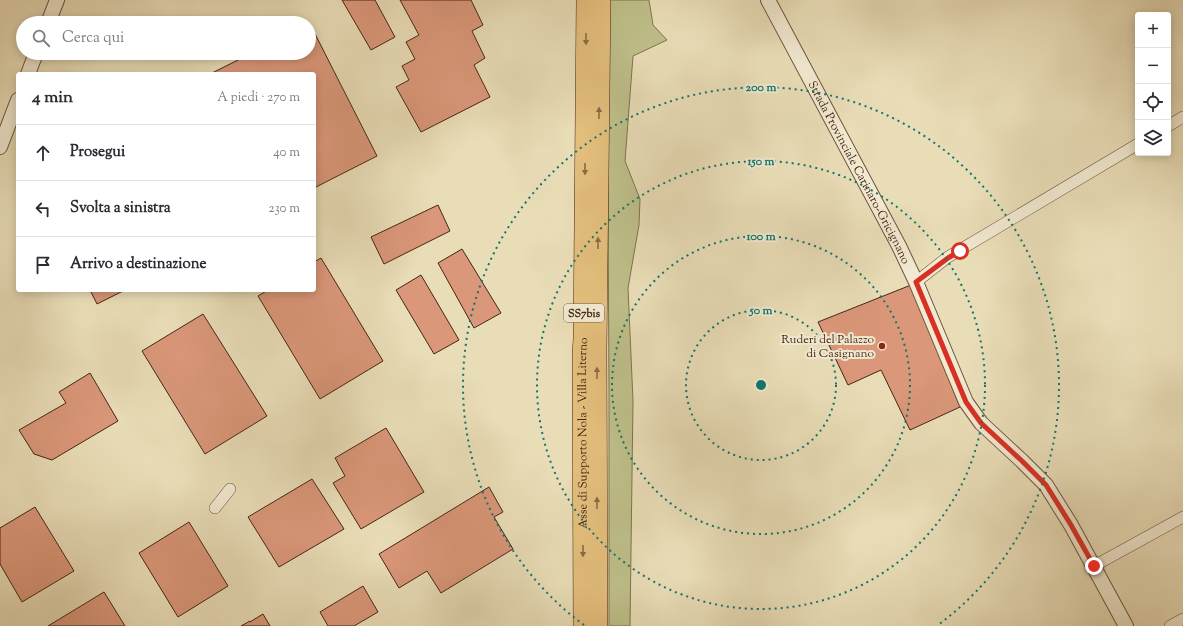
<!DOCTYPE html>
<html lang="it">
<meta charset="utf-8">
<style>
body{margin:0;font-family:"Sorts Mill Goudy",serif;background:#f2f2f3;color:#2b2b33}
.controls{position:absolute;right:12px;top:12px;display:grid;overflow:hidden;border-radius:4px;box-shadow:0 2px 10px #0003}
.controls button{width:36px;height:36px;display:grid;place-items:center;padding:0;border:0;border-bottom:1px solid #e1e1e2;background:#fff;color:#2b2b33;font:20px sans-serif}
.stop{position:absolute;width:12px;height:12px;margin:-9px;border:3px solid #d93025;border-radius:50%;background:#fff}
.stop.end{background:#d93025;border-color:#fff;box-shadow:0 1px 4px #0008}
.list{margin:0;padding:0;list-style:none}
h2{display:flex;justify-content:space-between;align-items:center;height:52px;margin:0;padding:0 16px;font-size:17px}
h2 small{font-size:13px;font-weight:400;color:#7c7c81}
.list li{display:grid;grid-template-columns:26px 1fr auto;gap:12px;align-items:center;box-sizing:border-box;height:56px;padding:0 16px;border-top:1px solid #e1e1e2}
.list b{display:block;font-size:15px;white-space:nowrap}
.list em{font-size:13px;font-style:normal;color:#7c7c81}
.icon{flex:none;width:22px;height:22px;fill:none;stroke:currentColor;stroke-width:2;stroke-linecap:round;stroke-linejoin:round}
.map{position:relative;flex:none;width:1183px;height:626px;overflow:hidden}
.search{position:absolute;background:#fff;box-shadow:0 2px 10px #0003;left:16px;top:16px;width:300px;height:44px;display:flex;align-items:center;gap:10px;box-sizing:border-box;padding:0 14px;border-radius:22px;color:#7c7c81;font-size:15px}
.panel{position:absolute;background:#fff;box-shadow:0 2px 10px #0003;left:16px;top:72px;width:300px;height:220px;border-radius:4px}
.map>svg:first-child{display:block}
.green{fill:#bebf89;stroke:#817250}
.building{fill:#da9779;stroke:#442617}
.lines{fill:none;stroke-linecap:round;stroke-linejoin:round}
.minor-casing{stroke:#6d543f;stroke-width:12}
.tertiary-casing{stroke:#6d543f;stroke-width:16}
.trunk-casing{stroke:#442617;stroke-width:20}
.minor{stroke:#f1e9d0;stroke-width:11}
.tertiary{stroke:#f1e9d0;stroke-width:14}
.trunk{stroke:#e4be7c;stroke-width:19}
.oneway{fill:#8c6a44}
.route{stroke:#d93025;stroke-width:5}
.ring{fill:none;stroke:#0f766e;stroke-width:2;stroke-dasharray:2 4}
.poi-dot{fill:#8f2418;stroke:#f1e9d0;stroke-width:1.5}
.labels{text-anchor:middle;stroke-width:4;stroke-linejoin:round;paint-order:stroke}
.shield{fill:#f1e9d0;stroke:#78604e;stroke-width:1}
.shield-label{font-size:11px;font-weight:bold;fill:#442617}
.street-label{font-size:12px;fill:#442617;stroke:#f1e9d0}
.poi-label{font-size:12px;fill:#442617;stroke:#f1e9d0;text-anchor:end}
.centre{fill:#0f766e;stroke:#f1e9d0;stroke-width:2}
.ring-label{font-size:12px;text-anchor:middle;font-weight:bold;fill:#0f766e;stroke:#f1e9d0;stroke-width:4;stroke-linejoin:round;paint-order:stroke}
</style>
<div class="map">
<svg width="1183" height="626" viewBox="0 0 1183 626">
<rect width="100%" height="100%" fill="#e9ddb7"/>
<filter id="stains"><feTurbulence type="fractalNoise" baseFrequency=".005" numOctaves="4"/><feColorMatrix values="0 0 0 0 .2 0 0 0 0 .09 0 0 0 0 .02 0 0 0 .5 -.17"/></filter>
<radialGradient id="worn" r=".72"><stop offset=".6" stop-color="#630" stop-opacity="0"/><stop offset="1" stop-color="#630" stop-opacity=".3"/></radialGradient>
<path class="green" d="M607,0H649L653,25L667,40L633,56L625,161L640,199L639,225L628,288L633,401L630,626H609V394Z"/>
<path class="building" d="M342,0H375L395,37L371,50Z
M400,0H471L483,25L472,31L485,58L474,65L490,97L421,132L396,87L409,80L402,66L415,59L406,42L419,35Z
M309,24H310L377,156L314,188V74H210L252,53H309Z
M438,205L450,231L384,264L371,237Z
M462,249L501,313L474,328L438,263Z
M321,258L383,361L320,399L258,296L268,290H314V262Z
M421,275L459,340L434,354L396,290Z
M911,285L960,407L910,430L881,370L848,385L818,322Z
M90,290H125L97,304Z
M203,314L267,416L205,454L142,351Z
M90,373L118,421L52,460L34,454L19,430L66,403L59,392Z
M386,428L424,492L361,529L333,483L345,476L335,458Z
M312,479L344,529L279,567L248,517Z
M489,487L503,512L494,517L513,549L441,593L427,571L399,588L379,554Z
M35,507L74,571L22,602L0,564V528Z
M189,522L228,586L178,617L139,553Z
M363,586L378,612L354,626H328L320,612Z
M104,592L125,626H48Z
M263,614L270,626H241L250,621V622Z"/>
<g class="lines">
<defs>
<path id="minor" d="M1168,126L1183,117
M916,282L948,257L1138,144
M215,508L230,489
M1094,566L1183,517
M1170,626L1183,619"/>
<g id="tertiary">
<path id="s1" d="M768,0L899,246L916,282L966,402L981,423L1022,461L1046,485L1071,525L1126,626"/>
<path d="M48,23L57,0"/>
<path d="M28,74L36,53"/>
<path d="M0,147L18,100"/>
</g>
<g id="trunk">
<path id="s2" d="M583,626L582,354L583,339L586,0"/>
<path d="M598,626L597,349L601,0"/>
</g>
</defs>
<use href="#minor" class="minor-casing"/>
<use href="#tertiary" class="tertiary-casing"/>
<use href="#trunk" class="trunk-casing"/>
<use href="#minor" class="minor"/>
<use href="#tertiary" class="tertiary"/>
<use href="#trunk" class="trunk"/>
</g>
<defs><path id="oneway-solid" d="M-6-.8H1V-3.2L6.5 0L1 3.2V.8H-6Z"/></defs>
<g class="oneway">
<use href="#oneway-solid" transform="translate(586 39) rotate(90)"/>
<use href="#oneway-solid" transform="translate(599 113) rotate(-89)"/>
<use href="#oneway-solid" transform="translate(585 169) rotate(90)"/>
<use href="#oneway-solid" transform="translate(598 243) rotate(-89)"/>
<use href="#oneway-solid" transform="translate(597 373) rotate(-90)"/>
<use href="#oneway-solid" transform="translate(597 503) rotate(-90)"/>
<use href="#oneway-solid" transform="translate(583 551) rotate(90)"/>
</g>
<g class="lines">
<path class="route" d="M960,251L948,258L916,282L966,402L981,423L1022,461L1046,485L1071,525L1094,566"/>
</g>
<g class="ring">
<circle cx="761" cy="385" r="75"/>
<circle cx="761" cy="385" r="149"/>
<circle cx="761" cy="385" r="224"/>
<path d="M584 625A298 298 0 1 1 938 625"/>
</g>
<circle class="poi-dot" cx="882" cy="346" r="4"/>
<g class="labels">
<rect class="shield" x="564" y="304" width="40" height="18" rx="3"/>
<g class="shield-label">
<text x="584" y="317">SS7bis</text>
</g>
<g class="street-label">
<text dy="4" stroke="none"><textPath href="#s1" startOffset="195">Strada Provinciale Carinaro-Gricignano</textPath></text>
<text dy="4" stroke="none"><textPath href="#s2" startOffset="193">Asse di Supporto Nola - Villa Literno</textPath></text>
</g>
<g class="poi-label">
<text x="874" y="343">Ruderi del Palazzo<tspan x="874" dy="14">di Casignano</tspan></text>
</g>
</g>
<circle cx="761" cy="385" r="6" class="centre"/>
<g class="ring-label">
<text x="761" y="91">200 m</text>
<text x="761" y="165">150 m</text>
<text x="761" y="240">100 m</text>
<text x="761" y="314">50 m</text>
</g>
<rect width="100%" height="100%" filter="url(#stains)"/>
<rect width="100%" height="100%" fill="url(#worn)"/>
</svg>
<div class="controls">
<button>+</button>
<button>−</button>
<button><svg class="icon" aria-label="locate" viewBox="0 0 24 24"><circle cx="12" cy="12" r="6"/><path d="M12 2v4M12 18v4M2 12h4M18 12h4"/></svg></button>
<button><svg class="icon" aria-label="layers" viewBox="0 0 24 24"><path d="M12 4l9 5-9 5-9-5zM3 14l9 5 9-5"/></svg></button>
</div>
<div class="stop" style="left:960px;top:251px"></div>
<div class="stop end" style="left:1094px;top:566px"></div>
<div class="search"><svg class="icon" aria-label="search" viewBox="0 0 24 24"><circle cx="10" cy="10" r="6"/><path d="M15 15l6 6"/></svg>Cerca qui</div>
<section class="panel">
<h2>4 min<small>A piedi · 270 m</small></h2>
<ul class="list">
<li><svg class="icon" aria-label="ahead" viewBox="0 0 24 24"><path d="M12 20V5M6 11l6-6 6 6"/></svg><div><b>Prosegui</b></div><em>40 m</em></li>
<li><svg class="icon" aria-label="left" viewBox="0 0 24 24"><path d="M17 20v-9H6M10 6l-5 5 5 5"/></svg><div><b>Svolta a sinistra</b></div><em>230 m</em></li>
<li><svg class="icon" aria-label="arrive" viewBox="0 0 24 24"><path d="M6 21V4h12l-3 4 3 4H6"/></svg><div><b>Arrivo a destinazione</b></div></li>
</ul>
</section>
</div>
